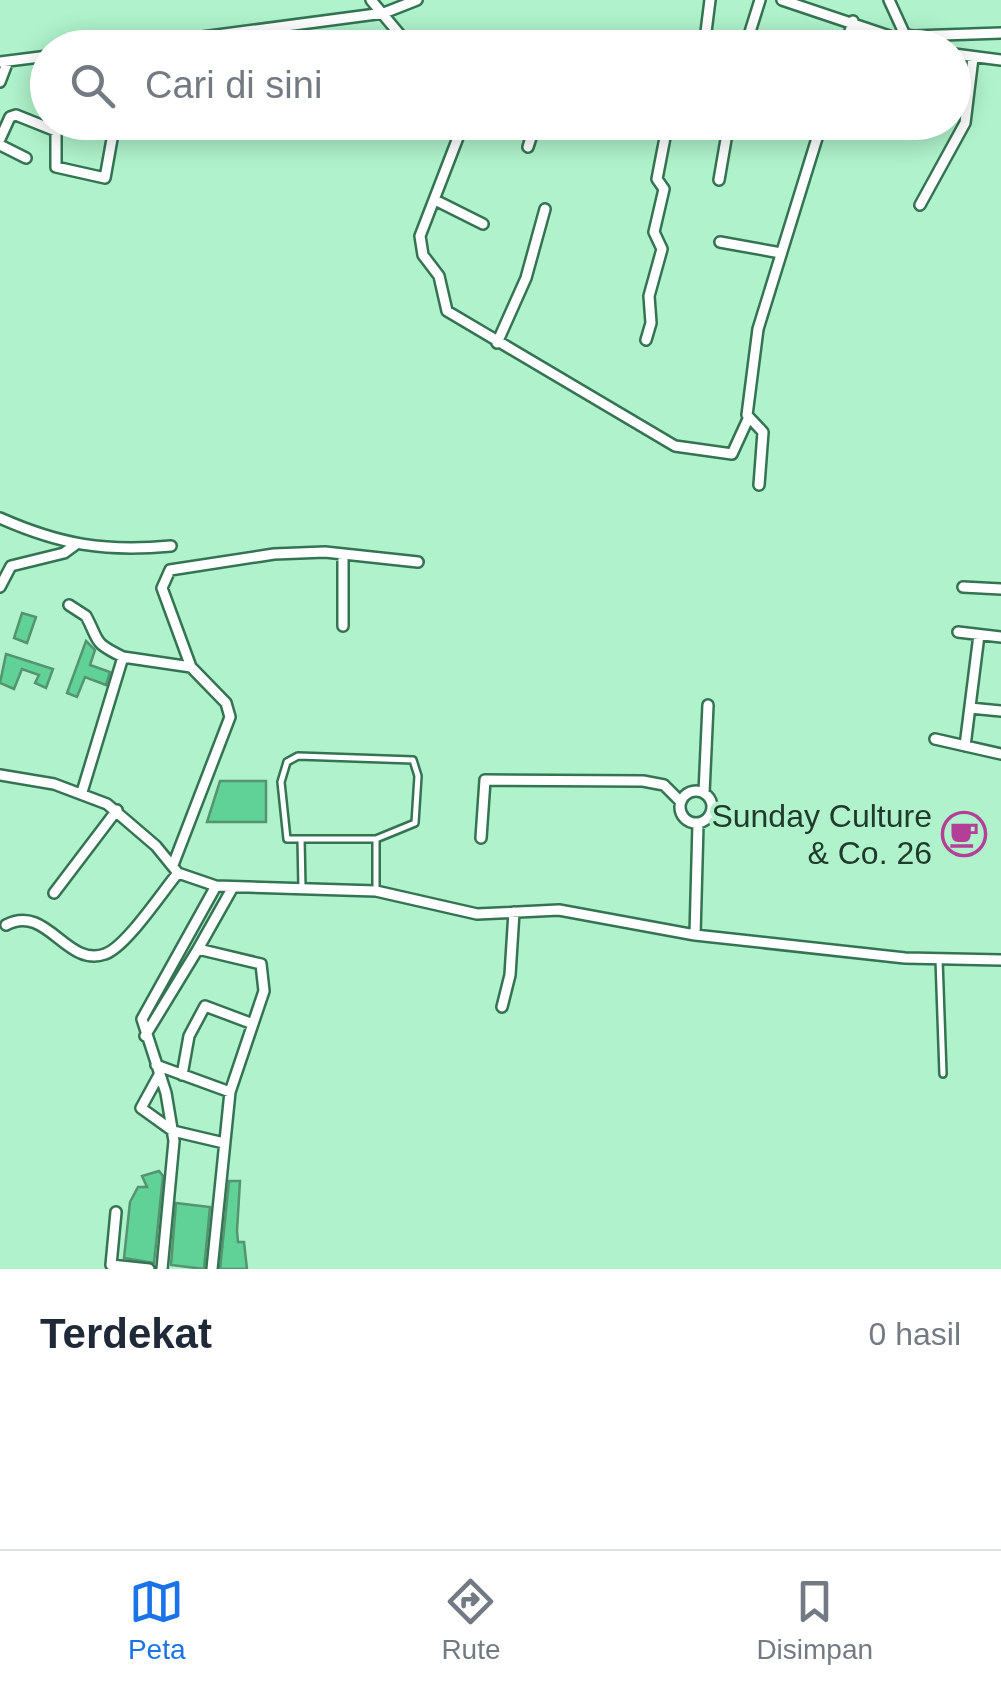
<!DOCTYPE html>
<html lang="id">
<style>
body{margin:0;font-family:Arial,sans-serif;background:#f6f6f7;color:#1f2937}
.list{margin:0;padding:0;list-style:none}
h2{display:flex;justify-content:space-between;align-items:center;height:130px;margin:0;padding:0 40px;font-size:42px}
h2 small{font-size:32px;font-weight:400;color:#747a83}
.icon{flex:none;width:55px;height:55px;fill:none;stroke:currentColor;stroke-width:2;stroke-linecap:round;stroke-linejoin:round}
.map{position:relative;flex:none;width:1001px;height:1269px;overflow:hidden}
.search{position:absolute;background:#fff;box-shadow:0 5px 25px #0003;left:30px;right:30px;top:30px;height:110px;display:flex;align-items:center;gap:25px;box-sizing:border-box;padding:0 35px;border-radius:55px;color:#747a83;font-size:38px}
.sheet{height:280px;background:#fff}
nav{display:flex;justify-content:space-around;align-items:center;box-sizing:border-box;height:140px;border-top:2px solid #e0e1e3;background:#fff;font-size:28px;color:#747a83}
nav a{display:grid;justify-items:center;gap:5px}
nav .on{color:#1a73e8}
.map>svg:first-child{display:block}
.building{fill:#60d197;stroke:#549471;stroke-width:2.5}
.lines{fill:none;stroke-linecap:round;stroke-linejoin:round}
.service-casing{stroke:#347453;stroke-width:10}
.minor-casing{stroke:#347453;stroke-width:14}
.service{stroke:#fff;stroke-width:5}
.minor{stroke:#fff;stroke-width:9}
.labels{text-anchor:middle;stroke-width:8;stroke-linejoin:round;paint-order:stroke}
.poi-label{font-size:32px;fill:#203b2c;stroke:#aff2cb;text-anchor:end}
</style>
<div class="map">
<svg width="1001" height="1269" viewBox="0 0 1001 1269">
<rect width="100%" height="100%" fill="#aff2cb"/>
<path class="building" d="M22,613L36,617L27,643L14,638Z
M86,641L95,650L90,665L110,672L106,685L85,677L77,697L67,693Z
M6,654L53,669L46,688L35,683L39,675L22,669L14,689L0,683Z
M220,781H266V822H207Z
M159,1171L163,1176L154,1263L124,1258L130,1202L138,1187H147L142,1176Z
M229,1181H240L237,1231L238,1242H244L247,1269H220Z
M176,1203L210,1207L204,1269L171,1265Z"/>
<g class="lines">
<defs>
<path id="service" d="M301,839L302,888
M376,839L415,823L418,776L413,760L298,756L287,762L281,782L287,839H376V891
M939,959L943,1074"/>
<path id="minor" d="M371,0L411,48
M782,0L925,48
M889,0L905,35L913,36
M913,45V36L1001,33
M119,48L384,13L417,0
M704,48L710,0
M745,48L760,0
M845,48L853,21
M954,54L1001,60
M0,62L48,56
M0,82L8,61
M464,122L420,236L423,255L439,276L447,311L675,446L732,454L748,419
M590,122L637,131
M0,139L10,117L16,115L56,131V167L105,178L114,128
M0,145L26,158
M528,147L536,122
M719,180L729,122
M435,200L483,224
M920,205L965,123L973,58
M720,242L781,253
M646,340L651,323L649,296L662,249L654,232L664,189L657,179L668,122
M497,343L526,278L545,209
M759,485L763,432L747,415L758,329L822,122
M0,518C61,545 105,552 171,546
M343,554V626
M0,587L11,566L64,553L75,545
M963,587L1001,589
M69,605L86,616C100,642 92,642 123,657
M958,632L1001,637
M970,708L1001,711
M935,739L1001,754
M965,746L979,635
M0,775L54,784L107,804L156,846L178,873L216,886L376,891L477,914L559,910L695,935L905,958L1001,960
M680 807a16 16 0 1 1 32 0a16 16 0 1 1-32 0Z
M82,792L123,657L191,667
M704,793L708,705
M481,838L485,780L643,781L664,785L681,802
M173,865L230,717L226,703L191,667L162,588L170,570L274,554L325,552L418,562
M54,893L117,810
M6,925C47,903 66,968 105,954C126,947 162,892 178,873
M695,935L698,824
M198,949L233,887
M502,1007L510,975L514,912
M145,1036L198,949L261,964L264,991L230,1092L212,1269
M156,1065L230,1092
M159,1075L141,1108L173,1131L224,1143
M182,1075L189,1036L205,1006L253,1024
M116,1212L111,1265L149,1269
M162,1269L174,1141L166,1093L142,1019L216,886"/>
</defs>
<use href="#service" class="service-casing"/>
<use href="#minor" class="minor-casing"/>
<use href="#service" class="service"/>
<use href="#minor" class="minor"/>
</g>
<defs>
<symbol id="cafe-ring" viewBox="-11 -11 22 22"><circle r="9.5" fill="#aff2cb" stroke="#b33f97" stroke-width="1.5"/><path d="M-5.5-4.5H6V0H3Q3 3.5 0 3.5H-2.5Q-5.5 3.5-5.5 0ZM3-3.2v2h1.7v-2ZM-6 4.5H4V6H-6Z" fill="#b33f97"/></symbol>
</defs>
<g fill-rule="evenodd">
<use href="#cafe-ring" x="939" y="809" width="50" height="50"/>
</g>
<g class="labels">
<g class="poi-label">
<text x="932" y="827">Sunday Culture<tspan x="932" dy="37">&amp; Co. 26</tspan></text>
</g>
</g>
</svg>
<div class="search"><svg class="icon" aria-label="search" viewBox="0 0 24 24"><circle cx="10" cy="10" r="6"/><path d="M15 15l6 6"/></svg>Cari di sini</div>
</div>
<section class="sheet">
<h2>Terdekat<small>0 hasil</small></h2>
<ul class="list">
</ul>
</section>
<nav>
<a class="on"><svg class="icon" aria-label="map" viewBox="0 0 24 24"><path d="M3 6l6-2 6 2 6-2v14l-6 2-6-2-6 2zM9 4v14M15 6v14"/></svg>Peta</a>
<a><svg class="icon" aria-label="directions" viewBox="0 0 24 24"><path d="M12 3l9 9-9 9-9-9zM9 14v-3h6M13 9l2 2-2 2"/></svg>Rute</a>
<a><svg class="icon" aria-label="saved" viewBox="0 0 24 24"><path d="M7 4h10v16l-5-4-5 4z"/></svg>Disimpan</a>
</nav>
